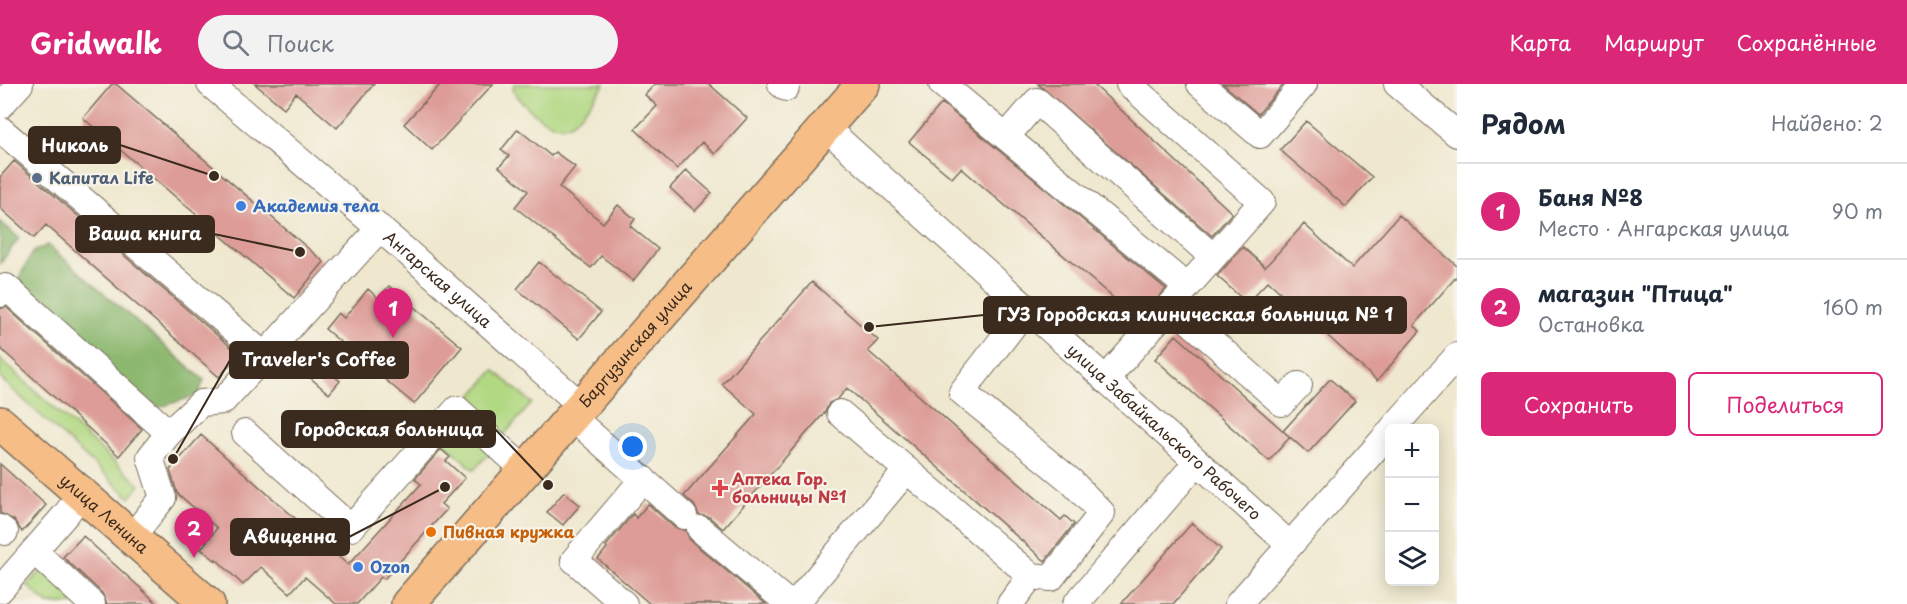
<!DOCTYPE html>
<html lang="ru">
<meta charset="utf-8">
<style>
body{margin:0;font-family:"Playpen Sans",sans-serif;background:#f2f2f3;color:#1f2937}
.controls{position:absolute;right:18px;bottom:18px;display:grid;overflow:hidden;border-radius:9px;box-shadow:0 3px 15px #0003}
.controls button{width:54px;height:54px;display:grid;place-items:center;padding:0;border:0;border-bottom:2px solid #e0e1e3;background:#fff;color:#1f2937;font:30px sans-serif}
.you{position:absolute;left:633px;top:363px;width:21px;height:21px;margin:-15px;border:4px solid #fff;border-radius:50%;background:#1a73e8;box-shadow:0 0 0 9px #1a73e833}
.badge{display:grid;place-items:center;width:39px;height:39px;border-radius:50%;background:#db2777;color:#fff;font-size:20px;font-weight:700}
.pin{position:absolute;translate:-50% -50px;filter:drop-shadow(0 2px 3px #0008)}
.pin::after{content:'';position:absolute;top:32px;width:21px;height:18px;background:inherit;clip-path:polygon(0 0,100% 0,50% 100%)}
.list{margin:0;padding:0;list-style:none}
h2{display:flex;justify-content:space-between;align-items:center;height:78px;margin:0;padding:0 24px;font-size:26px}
h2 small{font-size:20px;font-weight:400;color:#747a83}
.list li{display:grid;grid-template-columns:39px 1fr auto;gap:18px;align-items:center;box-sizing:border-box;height:96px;padding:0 24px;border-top:2px solid #e0e1e3}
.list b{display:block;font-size:22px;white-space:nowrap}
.list p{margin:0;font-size:20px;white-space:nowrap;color:#747a83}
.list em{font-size:20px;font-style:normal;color:#747a83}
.actions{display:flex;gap:12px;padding:18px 24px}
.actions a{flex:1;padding:14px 0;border:2px solid #db2777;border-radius:9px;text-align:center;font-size:21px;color:#db2777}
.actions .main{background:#db2777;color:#fff}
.icon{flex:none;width:33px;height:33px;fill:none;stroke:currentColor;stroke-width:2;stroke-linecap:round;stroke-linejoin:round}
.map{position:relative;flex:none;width:1457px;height:520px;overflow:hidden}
header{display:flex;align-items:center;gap:36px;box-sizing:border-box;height:84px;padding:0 30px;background:#db2777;color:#fff}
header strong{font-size:28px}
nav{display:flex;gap:33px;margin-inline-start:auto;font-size:21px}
.search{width:420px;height:54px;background:#f2f2f3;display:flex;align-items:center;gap:15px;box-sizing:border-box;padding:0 21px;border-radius:33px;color:#747a83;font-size:22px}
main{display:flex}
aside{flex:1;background:#fff}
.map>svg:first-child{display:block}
.green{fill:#b1d882;stroke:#768150;stroke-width:1.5}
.forest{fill:#8cb870;stroke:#647147;stroke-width:1.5}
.building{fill:#dd9c97}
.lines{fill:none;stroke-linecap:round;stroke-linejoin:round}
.minor-casing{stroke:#7a6c5c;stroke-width:28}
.major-casing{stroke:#7a6c5c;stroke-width:36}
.minor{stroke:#fff;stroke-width:26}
.major{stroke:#f6be86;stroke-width:33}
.service-dot{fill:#5c6f8a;stroke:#f7f3e8;stroke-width:2}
.shop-dot{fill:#3f7fe0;stroke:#f7f3e8;stroke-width:2}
.health-dot{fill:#e0444e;stroke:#f7f3e8;stroke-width:2}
.food-dot{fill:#e8710a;stroke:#f7f3e8;stroke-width:2}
.labels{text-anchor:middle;stroke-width:4.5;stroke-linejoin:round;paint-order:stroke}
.service-label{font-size:16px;font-weight:bold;fill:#4e5e75;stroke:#f7f3e8;text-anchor:start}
.shop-label{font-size:16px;font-weight:bold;fill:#366cbe;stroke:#f7f3e8;text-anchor:start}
.street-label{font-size:16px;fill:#3b2a1e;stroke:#f7f3e8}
.health-label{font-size:16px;font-weight:bold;fill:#be3a42;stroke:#f7f3e8;text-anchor:start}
.food-label{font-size:16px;font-weight:bold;fill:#c56008;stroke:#f7f3e8;text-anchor:start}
.leader{fill:none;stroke:#3b2a1e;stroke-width:2}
.callout-dot{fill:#3b2a1e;stroke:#f7f3e8;stroke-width:2}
.callout{fill:#3b2a1e;stroke:#3b2a1e;stroke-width:2}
.callout-label{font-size:18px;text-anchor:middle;font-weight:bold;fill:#fff}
</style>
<header>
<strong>Gridwalk</strong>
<div class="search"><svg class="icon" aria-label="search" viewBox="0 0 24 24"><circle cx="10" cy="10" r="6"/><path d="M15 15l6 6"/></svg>Поиск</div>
<nav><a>Карта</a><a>Маршрут</a><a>Сохранённые</a></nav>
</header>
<main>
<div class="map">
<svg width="1457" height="520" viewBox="0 0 1457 520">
<rect width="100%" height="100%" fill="#f7f3e8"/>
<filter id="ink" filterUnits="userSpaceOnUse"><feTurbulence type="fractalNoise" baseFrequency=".0167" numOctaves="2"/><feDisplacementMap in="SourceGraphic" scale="12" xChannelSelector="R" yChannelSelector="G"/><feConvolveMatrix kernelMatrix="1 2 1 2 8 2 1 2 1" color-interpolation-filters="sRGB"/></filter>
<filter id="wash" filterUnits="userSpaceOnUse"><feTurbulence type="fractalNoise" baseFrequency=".008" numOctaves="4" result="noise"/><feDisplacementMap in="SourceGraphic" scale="24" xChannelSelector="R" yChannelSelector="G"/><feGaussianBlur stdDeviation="1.35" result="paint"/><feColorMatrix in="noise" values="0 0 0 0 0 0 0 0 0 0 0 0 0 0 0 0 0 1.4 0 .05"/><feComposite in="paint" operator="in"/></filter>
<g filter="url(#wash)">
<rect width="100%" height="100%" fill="#efe8cf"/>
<path class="green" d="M514,0H605C595,12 586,27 574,37C555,54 522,21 513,6Z
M0,275L140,401L130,414L0,294Z
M494,286L532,319L502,353L465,320Z
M456,332L492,366L474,386L438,353Z
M45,483L84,520H48L27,501Z"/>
<path class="forest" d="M0,137L19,154L0,180Z
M48,161L204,296L198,311L160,323L139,316L15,201L33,168Z"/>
<g id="blocks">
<path class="building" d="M112,0H116L324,178L294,214L83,34Z
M255,0H374L337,44L296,9L284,24Z
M441,0H493L432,66L404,40Z
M655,0H709L747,34L715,70L702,58L677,85L635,45L657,22L645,11Z
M1038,0H1093L1232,129L1212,152Z
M1223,0H1284L1258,30Z
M942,19L1166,205L1138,235L961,84L952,94L909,58Z
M1306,37L1372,93L1346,123L1280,66Z
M518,45L551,72L555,68L575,83L559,103L603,139L618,121L635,135L630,142L658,165L633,197L601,172L591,184L515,123L528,107L499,83L509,72L501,66Z
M14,77L239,270L219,293L46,141L34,154L0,124V93Z
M686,86L712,109L695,127L670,104Z
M1399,131L1457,182V192L1414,241L1420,247L1377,297L1268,197L1247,219L1217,192L1243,163L1265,183L1304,140L1352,184Z
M539,178L601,228L579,255L517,205Z
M812,198L878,256L868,267L1061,436L1065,432L1074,440L1045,477L847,304L838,315L829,319L825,328L723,445L709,433L699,431L694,421L684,412L756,330L722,300Z
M389,202L462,263L414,320L325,245L338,229L344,234L368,205L378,214Z
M6,223L142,345L119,372L0,264V225Z
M1176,251L1290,353L1269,377L1155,275Z
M318,278L340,297L329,310L307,291Z
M1330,295L1355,317L1308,369L1283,347Z
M201,351L348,481L421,400L415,395L441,365L450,373L446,377L465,394L441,420L447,425L384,495L381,493L357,520H336L305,493L290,509L261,483L243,501L216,475L215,476L201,465L217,444L177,409L170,386Z
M0,380L46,421L22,448L14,436L0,429Z
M564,408L580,421L563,441L547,428Z
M648,420L674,443L686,447L690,456L766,520H650L598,475L607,464L606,462L633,430L636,434Z
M1192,439L1221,465L1173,520H1121Z
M83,452L158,520H107L102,509L63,473Z"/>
</g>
</g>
<g filter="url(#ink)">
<use href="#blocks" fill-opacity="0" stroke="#7a6c5c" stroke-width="1.5"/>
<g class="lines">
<defs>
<g id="minor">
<path id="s1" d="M210,0L406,167L582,322"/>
<path d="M781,0L786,4"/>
<path d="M942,0L1187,203"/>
<path d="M1200,0L1260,51L1304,0"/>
<path d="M1397,0L1457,50"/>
<path d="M0,22L20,0"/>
<path id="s2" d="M825,43L1290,461"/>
<path d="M0,45L265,272"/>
<path d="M1006,53L1037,17L1213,173"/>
<path d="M0,210L6,203L169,349"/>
<path d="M1171,221L1282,319L1299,301"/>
<path d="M1026,225L962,308L1071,397L1102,429L1051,494L1031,492"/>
<path d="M1105,296L1262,118L1129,0"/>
<path d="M840,329L1031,492L1010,520"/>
<path d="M572,333L684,432"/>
<path d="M1393,344L1457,272"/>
<path d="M245,349L351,444L457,325L525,386"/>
<path d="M0,444L5,448"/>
<path d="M700,445L789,520"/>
<path d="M131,454L163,414L150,373L169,349L201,319L223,317L380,144"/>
<path d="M34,467L92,520"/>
<path d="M0,506L67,429L81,410"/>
<path d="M624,520L574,476L643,395"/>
<path d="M795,520L907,386"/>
<path d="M1076,520L1197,378"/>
<path d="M1238,520L1390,348"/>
</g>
<g id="major">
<path id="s3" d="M0,339L208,520"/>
<path id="s4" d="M408,520L863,0"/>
</g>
</defs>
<use href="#minor" class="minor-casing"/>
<use href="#major" class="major-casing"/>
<use href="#minor" class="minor"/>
<use href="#major" class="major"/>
</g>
</g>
<circle class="service-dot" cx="37" cy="94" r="6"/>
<g class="shop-dot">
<circle cx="241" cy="122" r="6"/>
<circle cx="358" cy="483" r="6"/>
</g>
<path class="health-dot" d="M717 395h6v6h6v6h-6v6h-6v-6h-6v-6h6z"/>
<circle class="food-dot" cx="431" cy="448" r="6"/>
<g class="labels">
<g class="service-label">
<text x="49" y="100">Капитал Life</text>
</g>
<g class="shop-label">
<text x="253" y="128">Академия тела</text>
<text x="370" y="489">Ozon</text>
</g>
<g class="street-label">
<text dy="6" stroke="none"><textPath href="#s1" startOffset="300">Ангарская улица</textPath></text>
<text dy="6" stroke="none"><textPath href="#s4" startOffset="345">Баргузинская улица</textPath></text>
<text dy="6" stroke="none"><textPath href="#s2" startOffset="456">улица Забайкальского Рабочего</textPath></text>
<text dy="6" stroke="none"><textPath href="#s3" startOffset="138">улица Ленина</textPath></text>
</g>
<g class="health-label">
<text x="732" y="401">Аптека Гор.<tspan x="732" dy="18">больницы №1</tspan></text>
</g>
<g class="food-label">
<text x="443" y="454">Пивная кружка</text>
</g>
</g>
<path class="leader" d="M214 92L120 61M300 168L214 150M869 243L984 231M173 375L230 276M548 401L495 345M445 403L349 453"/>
<g class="callout-dot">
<circle cx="214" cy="92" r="6"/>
<circle cx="300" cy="168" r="6"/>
<circle cx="869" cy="243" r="6"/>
<circle cx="173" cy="375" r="6"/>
<circle cx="548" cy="401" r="6"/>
<circle cx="445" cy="403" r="6"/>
</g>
<g class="callout">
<rect x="29" y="43" width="91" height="36" rx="6"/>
<rect x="76" y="132" width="138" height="36" rx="6"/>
<rect x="984" y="213" width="422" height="36" rx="6"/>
<rect x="230" y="258" width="178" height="36" rx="6"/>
<rect x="282" y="327" width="213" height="36" rx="6"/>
<rect x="231" y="435" width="118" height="36" rx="6"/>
</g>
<g class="callout-label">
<text x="75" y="68">Николь</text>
<text x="145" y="156">Ваша книга</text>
<text x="1195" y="237">ГУЗ Городская клиническая больница № 1</text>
<text x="319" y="282">Traveler's Coffee</text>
<text x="389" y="352">Городская больница</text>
<text x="290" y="459">Авиценна</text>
</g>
</svg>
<div class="controls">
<button>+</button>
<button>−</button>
<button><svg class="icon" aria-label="layers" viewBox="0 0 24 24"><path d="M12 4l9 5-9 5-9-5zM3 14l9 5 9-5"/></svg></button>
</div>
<div class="you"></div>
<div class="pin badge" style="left:393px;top:254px">1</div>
<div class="pin badge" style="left:194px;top:474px">2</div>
</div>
<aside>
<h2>Рядом<small>Найдено: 2</small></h2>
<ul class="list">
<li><span class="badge">1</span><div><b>Баня №8</b><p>Место · Ангарская улица</p></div><em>90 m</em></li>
<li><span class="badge">2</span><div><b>магазин &quot;Птица&quot;</b><p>Остановка</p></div><em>160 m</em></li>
</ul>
<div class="actions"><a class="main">Сохранить</a><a>Поделиться</a></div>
</aside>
</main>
